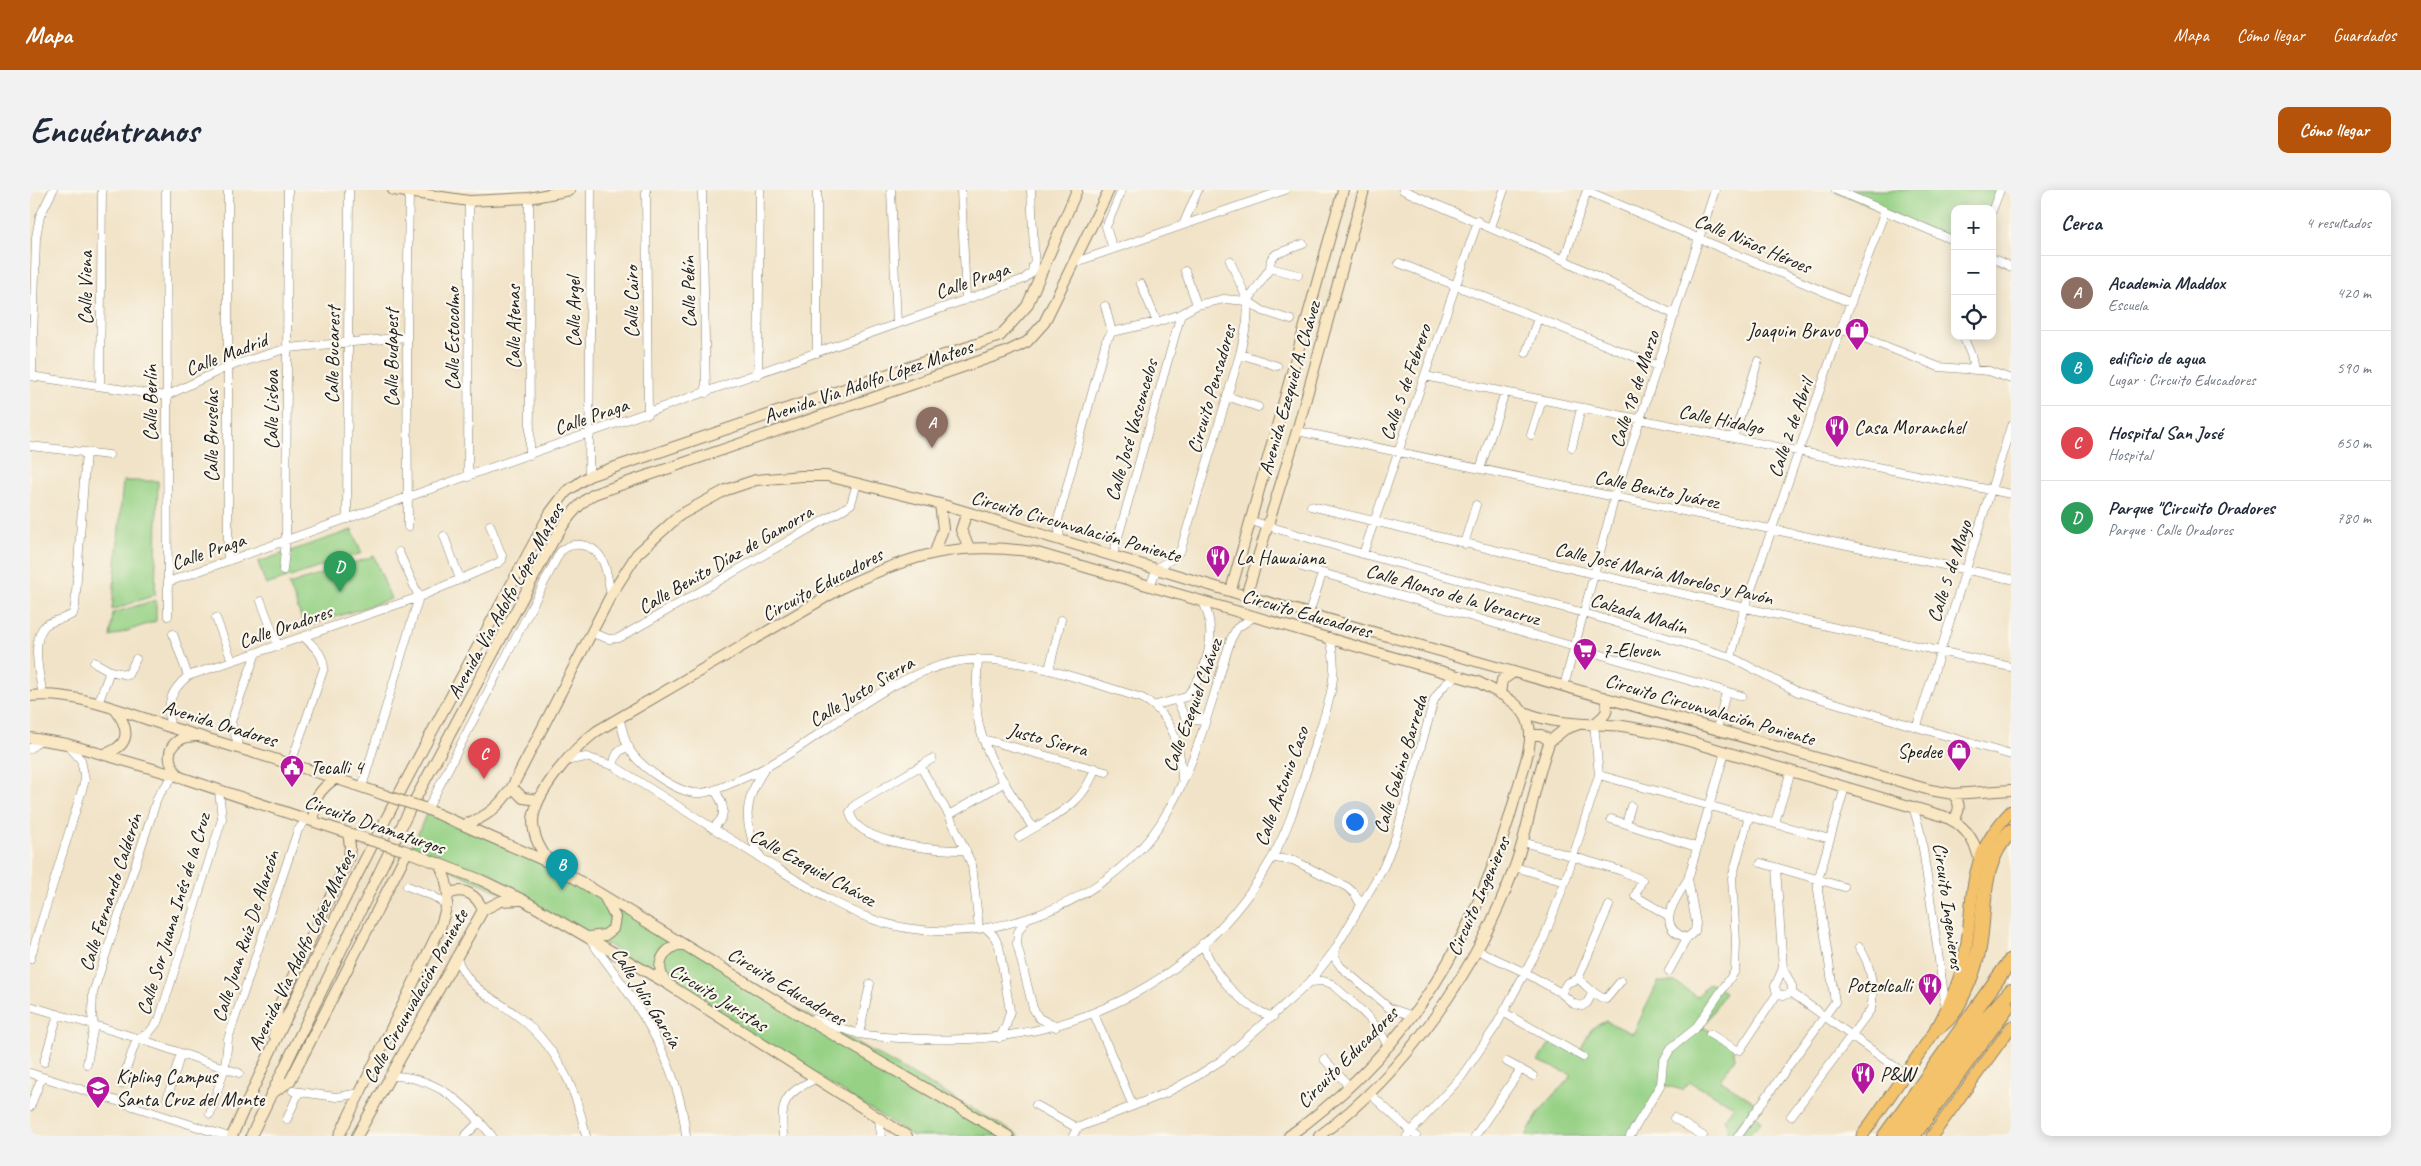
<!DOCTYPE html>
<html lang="es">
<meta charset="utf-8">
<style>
body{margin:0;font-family:Caveat,sans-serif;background:#f2f2f3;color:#1f2937}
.controls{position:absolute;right:15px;top:15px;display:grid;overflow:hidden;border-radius:10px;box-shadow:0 2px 12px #0003}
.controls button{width:45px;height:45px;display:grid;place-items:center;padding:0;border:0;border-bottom:1px solid #e0e1e3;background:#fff;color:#1f2937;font:25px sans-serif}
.you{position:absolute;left:1324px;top:631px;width:18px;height:18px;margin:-12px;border:4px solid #fff;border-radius:50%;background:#1a73e8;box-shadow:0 0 0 8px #1a73e833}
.badge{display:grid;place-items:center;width:32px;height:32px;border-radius:50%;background:#b45309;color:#fff;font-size:16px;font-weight:700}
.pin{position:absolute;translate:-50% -41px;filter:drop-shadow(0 1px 2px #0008)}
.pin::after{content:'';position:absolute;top:26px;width:18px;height:15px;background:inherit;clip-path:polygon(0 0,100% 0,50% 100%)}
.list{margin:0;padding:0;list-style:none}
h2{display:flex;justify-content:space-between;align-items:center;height:65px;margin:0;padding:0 20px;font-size:21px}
h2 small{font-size:16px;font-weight:400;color:#747a83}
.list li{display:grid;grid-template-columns:32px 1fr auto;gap:15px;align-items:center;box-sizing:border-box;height:75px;padding:0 20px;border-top:1px solid #e0e1e3}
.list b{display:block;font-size:19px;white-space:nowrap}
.list p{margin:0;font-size:16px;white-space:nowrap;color:#747a83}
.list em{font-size:16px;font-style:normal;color:#747a83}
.icon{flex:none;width:28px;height:28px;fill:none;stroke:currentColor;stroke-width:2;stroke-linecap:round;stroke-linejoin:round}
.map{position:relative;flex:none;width:1981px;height:946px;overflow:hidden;border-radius:10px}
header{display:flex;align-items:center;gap:30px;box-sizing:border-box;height:70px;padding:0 25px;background:#b45309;color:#fff}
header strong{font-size:24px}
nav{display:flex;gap:28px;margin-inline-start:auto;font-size:18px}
.intro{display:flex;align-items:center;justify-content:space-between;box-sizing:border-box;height:120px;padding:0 30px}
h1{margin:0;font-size:35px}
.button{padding:12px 22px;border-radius:10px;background:#b45309;color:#fff;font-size:18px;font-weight:700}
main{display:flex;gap:30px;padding:0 30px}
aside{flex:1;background:#fff;border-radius:10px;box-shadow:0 2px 12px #0003}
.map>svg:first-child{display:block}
.green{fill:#96d185;stroke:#597650}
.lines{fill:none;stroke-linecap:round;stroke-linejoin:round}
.street-casing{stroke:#868072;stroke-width:9}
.secondary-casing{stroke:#868072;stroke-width:12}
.primary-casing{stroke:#868072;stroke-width:13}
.highway-casing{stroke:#868072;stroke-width:16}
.street{stroke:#fff;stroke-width:8}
.secondary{stroke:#fae7c3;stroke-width:10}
.primary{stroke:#f3c26a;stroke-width:11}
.highway{stroke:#f3c26a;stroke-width:14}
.secondary-bridge-casing{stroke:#868072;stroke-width:12;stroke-linecap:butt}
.secondary-bridge{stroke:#fae7c3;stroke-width:10}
.labels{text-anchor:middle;stroke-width:4.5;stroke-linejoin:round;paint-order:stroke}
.street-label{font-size:20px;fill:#1c1c1c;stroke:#fbf7ec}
.poi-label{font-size:20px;fill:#1c1c1c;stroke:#fbf7ec;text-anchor:start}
</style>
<header>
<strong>Mapa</strong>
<nav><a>Mapa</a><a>Cómo llegar</a><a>Guardados</a></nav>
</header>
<div class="intro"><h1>Encuéntranos</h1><a class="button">Cómo llegar</a></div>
<main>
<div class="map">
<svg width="1981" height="946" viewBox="0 0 1981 946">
<rect width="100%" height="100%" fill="#fbf7ec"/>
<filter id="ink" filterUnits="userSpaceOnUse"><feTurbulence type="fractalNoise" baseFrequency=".02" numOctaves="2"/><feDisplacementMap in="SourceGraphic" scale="10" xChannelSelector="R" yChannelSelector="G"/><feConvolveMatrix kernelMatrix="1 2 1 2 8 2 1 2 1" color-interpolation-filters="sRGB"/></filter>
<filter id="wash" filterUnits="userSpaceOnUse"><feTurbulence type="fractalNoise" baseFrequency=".0096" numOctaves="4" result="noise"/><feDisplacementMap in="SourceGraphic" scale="20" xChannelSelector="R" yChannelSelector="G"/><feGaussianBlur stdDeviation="1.12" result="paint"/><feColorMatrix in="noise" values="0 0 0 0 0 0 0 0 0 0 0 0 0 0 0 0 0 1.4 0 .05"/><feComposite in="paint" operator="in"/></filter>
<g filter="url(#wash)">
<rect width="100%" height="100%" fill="#f1e3c7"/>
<path class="green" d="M1803,0H1970L1962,19H1925V51Z
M93,291H128L125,405L82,420Z
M322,340L332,363L236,395L228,372Z
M344,366L361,409L275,437L259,395Z
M126,410V431L80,447L83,423Z
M398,620L473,651L990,946H883L559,743L380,661Z
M1628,792H1645L1667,807L1679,793L1695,802L1673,837L1703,855L1705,868L1690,890L1729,915L1724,923L1731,932L1717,946H1697L1698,938L1694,929L1704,916L1660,892L1652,900L1634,895L1604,946H1496L1509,922L1542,885L1508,871L1522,850L1548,864L1562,838L1576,831L1603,844Z"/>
</g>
<g filter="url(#ink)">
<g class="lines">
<defs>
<path id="street" d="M136,0L138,426
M198,0V371
M616,0L618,224
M672,0L676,203
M861,0L867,134
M931,0L936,109
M1001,0L1005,79
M1373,0L1534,70L1645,125
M1806,0L1925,51
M1557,1L1821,113
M499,8L500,265
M1962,21L1970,0
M1153,35L1168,0
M1461,37L1474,0
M1083,59L1076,37L1092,0
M1962,68L1981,77
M1534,70L1557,0
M1043,73L1255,0
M1369,73L1628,176
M1240,78L1268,85
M1155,81L1167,115
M1111,94L1127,132
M1218,111L1240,78L1241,69L1246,64L1273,54
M1075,116L1082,142
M1811,139L1909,177L1959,181L1981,189
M1933,146L1941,165L1944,179
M787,163V0
M1496,163L1508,128
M1210,164L1247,176
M728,185L730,0
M0,186L136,206L197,177L258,158L377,147
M2,186L6,47L10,26L23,0
M1395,186L1981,304
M70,196L72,0
M1197,206L1228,217
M1267,241L1981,389
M1501,245L1512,210
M1703,248L1728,171
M0,256L79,265
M1542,257L1551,218
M1450,279L1475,202
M559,286L561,0
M438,287L439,11
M1281,316L1564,384L1981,477
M317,329L319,0
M1221,331L1333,364L1554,423L1701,467L1768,502L1981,565
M378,337L377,147L379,0
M414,346L430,389
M1030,350L1028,330L1076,151L1082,142L1127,132L1151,124L1167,115L1194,109L1218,111L1233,121L1261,130
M1434,354L1446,315
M369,362L389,407
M1333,364L1448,31
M1083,365L1151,124
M1272,377L1712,506
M253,380L256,350L258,0
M138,392L994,89L1002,82L1003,75
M1120,396L1127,378L1145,367L1151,359L1210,164L1217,132L1218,111L1200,71
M231,411L248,456
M1279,423L1292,384
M186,428L202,471
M562,443L579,449L589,448L812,320L821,314L827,293
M143,444L158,486
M1701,467L1715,417L1811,139L1855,21
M948,469C947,491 944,517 950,539C959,574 984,607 1003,638
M64,472L80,481L98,485L106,469
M1019,480L1031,430
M1534,496L1585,306L1685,0
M13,505C9,485 0,447 17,434C25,430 34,429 43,424L45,416L56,262
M1147,511L1155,527L1162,531L1176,528
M68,514L80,481
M1126,515L1156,507C1178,482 1188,441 1173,412
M589,528C592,537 594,548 598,557C608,576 650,606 672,603C686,601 699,594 711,589C785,559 846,488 925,472C978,460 1060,493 1112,508C1143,524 1151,557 1152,589
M1887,536L1981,236
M140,537C137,513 140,501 158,486L389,407L468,373L472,370V366L460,335
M1687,539L1696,502
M953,549L1076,582
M209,557L201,532L226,463
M0,559L10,550
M902,569L825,615L820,622C824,654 909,661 936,660
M535,571L556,567L584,576C639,610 693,645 748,679C777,696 807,716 839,728C938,765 1072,721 1130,634C1166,579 1181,511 1201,449L1207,438L1225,426
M261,573L294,478C293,463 284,457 274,447
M584,576C584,565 589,559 599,557
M890,576L919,625L942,675L949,738
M1569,585L1800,649
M332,597L389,407
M1883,616L1891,645L1916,819
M397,620L530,362C536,356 543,354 551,355C576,358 577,385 581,405
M919,625L975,592
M1581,629L1666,657
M1745,632L1761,581
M1596,634L1601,616
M682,638C698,628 695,613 684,600
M989,647C1020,627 1053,618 1065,578
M1493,652L1592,681L1612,690L1605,706L1639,726
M730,666C712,634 714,610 734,580
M1242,668L1263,670L1317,697L1325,704L1331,715
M1731,673L1814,697
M1485,677L1535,692
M1746,678L1753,778L1762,796V803L1754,805L1747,804L1745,796L1753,778
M1658,689C1646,709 1623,737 1657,748L1665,741L1666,733L1658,689L1695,562
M377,696L403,706L418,716
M1579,716L1548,789C1558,796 1564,806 1576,809L1591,791
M995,731L988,742L987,754L1003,818L1009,828L1026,837
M956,738L964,746L969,756L980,821L976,836L969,848
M560,750C605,810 649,869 656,946
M1173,753C1182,785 1212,817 1243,827
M1447,760L1496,783L1531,803L1544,814L1552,816L1557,813L1563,802
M1304,761L1306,770L1311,777L1359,818L1383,826
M426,767C441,802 457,803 485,824C526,854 546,897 556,946
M0,769L55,590L51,570L37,554
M1639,781L1657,748
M1280,792L1293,791L1302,794C1322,813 1348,831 1358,857
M1531,803L1537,793L1548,789
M1762,803L1875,884
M0,816L107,848L209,883
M1473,822L1553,867
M1064,824L1103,916
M783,829C798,834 814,840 830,844C851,848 873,848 895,849C1037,856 1169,795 1242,668C1258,640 1268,607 1278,576C1290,535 1314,489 1299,447
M829,844L840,794
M1680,844L1705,859L1710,860L1747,804
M1294,869L1319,896
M14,872L28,824
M1477,872L1503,886
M57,874L64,835L62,826L63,803L128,606L144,585
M0,883L196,946
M359,886C403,885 436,913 462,946
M91,894L107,848L118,844L129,830L192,629L189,600
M263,901L306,907L331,903
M1339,903L1386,946
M137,909L151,863
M1006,915L1047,938
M0,917L12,887
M180,924L195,877L198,849L268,640L277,629
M1761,926L1841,819C1845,799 1841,774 1829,757
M1644,928L1673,946
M257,929L269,902
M849,929L851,946
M435,946L450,931
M753,946C751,911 753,905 785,889
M1043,946L1047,938L1136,903L1164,888L1192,870L1280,792L1304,761L1354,676L1366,646L1404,510C1411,498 1417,491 1430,485
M1377,946L1432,886L1466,836L1514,748L1535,692L1569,585L1564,534
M1445,946L1491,879
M1600,946L1631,894L1633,872L1641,858L1665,839L1705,781L1706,751L1702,688L1719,626
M1708,946L1805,812L1788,700V690L1815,597"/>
<path id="secondary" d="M363,0L439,11L499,8L540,0
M937,322L931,340L939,357
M905,362L913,339L910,314
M1201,400L1313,0
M1216,406L1267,241L1334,0
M1470,504L1472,490L1484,482
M0,506C47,501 96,523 140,537C212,560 285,580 357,606
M1492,521C1525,536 1557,533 1592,536C1606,538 1620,541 1635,544L1913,626C1932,633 1944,648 1949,668
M1564,534C1575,526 1581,521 1574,507
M1500,545H1511L1520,551
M0,548L37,554L144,585L336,649
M74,564C101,556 100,539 85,519
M150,587C132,568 138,548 165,546
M482,597L493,608L509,610
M1923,604C1931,614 1930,620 1924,630
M394,618L520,673L771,826L978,946
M285,632C280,611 290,599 306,588
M434,635C457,627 469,617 482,597L581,405L607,364L650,325L696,300L726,290L771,286H797L910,314L1216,406L1900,600L1923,604L1981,600
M373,660L451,690L493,710L636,793L877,946
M520,673C511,660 503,648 503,631C504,603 545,557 567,541L815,396C884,364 927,351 1004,362L1448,492C1462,500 1482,508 1492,521C1510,543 1493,577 1487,601C1448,744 1382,858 1259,946
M419,704C435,696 447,706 453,720
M559,747L575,745L583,739L585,727L575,708
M636,792C624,776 632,759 651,754
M244,845L248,818L319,667L320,656L318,643
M241,904L260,891L377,662
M202,946C296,733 409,528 520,323L536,302L559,286L970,146L997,116L1047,0
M221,946L379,621L523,351C535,332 545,316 564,304L976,162L997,152L1014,133L1079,0
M309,946L410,738C419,711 422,700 409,673
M327,946L453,720L471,711L490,710
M1289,946C1376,883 1449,776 1485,676C1500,635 1504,591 1520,551L1535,539L1549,534"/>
<path id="primary" d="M1832,946L1907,838C1917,818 1928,796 1933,774C1947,713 1931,673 1981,621
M1902,946L1981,837"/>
<path id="highway" d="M1907,838C1922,828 1927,818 1934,802C1941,788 1946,773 1949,758C1956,717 1949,673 1981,641
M1855,946L1981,770
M1869,946L1952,833L1981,801
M1883,946L1977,817"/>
</defs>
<use href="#street" class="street-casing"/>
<use href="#secondary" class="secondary-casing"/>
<use href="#primary" class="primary-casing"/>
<use href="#highway" class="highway-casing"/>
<use href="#street" class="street"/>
<use href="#secondary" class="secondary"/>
<use href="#primary" class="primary"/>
<use href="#highway" class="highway"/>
<defs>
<path id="secondary-bridge" d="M357,606L394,618
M336,649L373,660"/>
</defs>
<use href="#secondary-bridge" class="secondary-bridge-casing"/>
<use href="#secondary-bridge" class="secondary-bridge"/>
</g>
</g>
<defs>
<symbol id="shop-pin" viewBox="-11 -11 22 30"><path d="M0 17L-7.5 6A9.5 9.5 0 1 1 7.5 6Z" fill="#b5179e" stroke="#fbf7ec"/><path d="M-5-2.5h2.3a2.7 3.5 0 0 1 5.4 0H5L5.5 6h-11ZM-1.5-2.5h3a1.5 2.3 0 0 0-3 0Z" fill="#fff"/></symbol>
<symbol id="restaurant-pin" viewBox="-11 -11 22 30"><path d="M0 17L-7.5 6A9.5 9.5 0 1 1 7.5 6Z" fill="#b5179e" stroke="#fbf7ec"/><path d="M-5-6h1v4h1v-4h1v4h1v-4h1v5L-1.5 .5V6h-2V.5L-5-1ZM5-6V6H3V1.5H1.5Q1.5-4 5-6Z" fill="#fff"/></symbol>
<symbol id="supermarket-pin" viewBox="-11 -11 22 30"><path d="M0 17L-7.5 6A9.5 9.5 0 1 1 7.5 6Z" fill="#b5179e" stroke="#fbf7ec"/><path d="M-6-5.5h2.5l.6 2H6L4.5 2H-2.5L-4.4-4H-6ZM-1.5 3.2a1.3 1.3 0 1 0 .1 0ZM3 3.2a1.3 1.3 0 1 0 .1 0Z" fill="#fff"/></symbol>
<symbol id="civic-pin" viewBox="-11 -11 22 30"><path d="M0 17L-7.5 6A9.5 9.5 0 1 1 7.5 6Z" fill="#b5179e" stroke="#fbf7ec"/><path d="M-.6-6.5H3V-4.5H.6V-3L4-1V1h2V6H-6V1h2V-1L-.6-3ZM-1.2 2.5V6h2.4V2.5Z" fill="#fff"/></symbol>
<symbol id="school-pin" viewBox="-11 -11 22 30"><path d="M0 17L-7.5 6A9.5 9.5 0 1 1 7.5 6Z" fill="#b5179e" stroke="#fbf7ec"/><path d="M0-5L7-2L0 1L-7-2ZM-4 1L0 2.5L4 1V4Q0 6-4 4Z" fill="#fff"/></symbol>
</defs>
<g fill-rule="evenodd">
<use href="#shop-pin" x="1813" y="126" width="28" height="38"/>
<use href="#restaurant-pin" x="1793" y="223" width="28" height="38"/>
<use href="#restaurant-pin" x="1174" y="353" width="28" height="38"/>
<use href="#supermarket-pin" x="1541" y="446" width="28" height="38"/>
<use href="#shop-pin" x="1915" y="547" width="28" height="38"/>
<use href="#civic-pin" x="248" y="563" width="28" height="38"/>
<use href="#restaurant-pin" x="1886" y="781" width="28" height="38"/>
<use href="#restaurant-pin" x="1819" y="870" width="28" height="38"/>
<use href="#school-pin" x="54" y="884" width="28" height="38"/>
</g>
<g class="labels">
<g class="street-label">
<text transform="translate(1723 53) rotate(23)" y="7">Calle Niños Héroes</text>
<text transform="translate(942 90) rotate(-19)" y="7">Calle Praga</text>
<text transform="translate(55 98) rotate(-90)" y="7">Calle Viena</text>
<text transform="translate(658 102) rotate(-91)" y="7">Calle Pekín</text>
<text transform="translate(601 112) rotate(-90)" y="7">Calle Cairo</text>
<text transform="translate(543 122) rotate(-90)" y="7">Calle Argel</text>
<text transform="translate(483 137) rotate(-90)" y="7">Calle Atenas</text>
<text transform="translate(422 149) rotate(-90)" y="7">Calle Estocolmo</text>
<text transform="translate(196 164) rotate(-21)" y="7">Calle Madrid</text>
<text transform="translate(302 165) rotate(-89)" y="7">Calle Bucarest</text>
<text transform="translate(361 168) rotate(-90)" y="7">Calle Budapest</text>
<text transform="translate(838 191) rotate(-19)" y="7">Avenida Via Adolfo López Mateos</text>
<text transform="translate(1375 192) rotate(-71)" y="7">Calle 5 de Febrero</text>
<text transform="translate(1259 198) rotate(-74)" y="7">Avenida Ezequiel A. Chávez</text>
<text transform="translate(1181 199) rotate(-74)" y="7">Circuito Pensadores</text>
<text transform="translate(1604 199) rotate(-72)" y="7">Calle 18 de Marzo</text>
<text transform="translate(120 213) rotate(-90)" y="7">Calle Berlín</text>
<text transform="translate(241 220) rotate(-90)" y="7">Calle Lisboa</text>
<text transform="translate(561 226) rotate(-19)" y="7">Calle Praga</text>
<text transform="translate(1691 229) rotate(12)" y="7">Calle Hidalgo</text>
<text transform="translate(1760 238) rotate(-71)" y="7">Calle 2 de Abril</text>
<text transform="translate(1101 240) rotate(-74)" y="7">Calle José Vasconcelos</text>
<text transform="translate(181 246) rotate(-90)" y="7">Calle Bruselas</text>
<text transform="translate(1627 299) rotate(12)" y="7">Calle Benito Juárez</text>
<text transform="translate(1046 336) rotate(16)" y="7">Circuito Circunvalación Poniente</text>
<text transform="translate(178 361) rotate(-19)" y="7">Calle Praga</text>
<text transform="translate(695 369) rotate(-30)" y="7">Calle Benito Díaz de Gamorra</text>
<text transform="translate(1919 381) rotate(-72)" y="7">Calle 5 de Mayo</text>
<text transform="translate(1634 383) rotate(13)" y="7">Calle José María Morelos y Pavón</text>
<text transform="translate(792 394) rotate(-28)" y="7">Circuito Educadores</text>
<text transform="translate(1423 404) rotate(16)" y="7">Calle Alonso de la Veracruz</text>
<text transform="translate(475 411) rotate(-61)" y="7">Avenida Via Adolfo López Mateos</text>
<text transform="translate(1277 423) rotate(16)" y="7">Circuito Educadores</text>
<text transform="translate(1609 423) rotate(17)" y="7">Calzada Madín</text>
<text transform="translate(255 436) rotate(-19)" y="7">Calle Oradores</text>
<text transform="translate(831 501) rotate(-31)" y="7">Calle Justo Sierra</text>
<text transform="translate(1162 515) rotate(-70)" y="7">Calle Ezequiel Chávez</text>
<text transform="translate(1680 519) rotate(16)" y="7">Circuito Circunvalación Poniente</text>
<text transform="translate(190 533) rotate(17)" y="7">Avenida Oradores</text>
<text transform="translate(1018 549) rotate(15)" y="7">Justo Sierra</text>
<text transform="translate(1370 574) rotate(-73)" y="7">Calle Gabino Barreda</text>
<text transform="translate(1251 596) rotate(-70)" y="7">Calle Antonio Caso</text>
<text transform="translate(345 634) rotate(19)" y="7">Circuito Dramaturgos</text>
<text transform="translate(783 677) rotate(29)" y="7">Calle Ezequiel Chávez</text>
<text transform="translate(80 702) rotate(-72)" y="7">Calle Fernando Calderón</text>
<text transform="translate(1448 706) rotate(-66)" y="7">Circuito Ingenieros</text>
<text transform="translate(1919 716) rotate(82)" y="7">Circuito Ingenieros</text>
<text transform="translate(143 724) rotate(-73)" y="7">Calle Sor Juana Inés de la Cruz</text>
<text transform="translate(215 746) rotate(-72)" y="7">Calle Juan Ruíz De Alarcón</text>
<text transform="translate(271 760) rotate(-64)" y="7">Avenida Via Adolfo López Mateos</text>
<text transform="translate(757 796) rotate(31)" y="7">Circuito Educadores</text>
<text transform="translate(385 806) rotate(-61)" y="7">Calle Circunvalación Poniente</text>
<text transform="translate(617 807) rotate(58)" y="7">Calle Julio García</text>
<text transform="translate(689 807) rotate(32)" y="7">Circuito Juristas</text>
<text transform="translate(1317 867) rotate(-45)" y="7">Circuito Educadores</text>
</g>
<g class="poi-label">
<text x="1810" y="147" text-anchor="end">Joaquin Bravo</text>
<text x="1824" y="244">Casa Moranchel</text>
<text x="1206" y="374">La Hawaiana</text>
<text x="1572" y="467">7-Eleven</text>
<text x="1912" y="568" text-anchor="end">Spedee</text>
<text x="280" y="584">Tecalli 4</text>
<text x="1882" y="802" text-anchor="end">Potzolcalli</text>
<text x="1850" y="891">P&amp;W</text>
<text x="86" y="893">Kipling Campus<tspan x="86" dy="23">Santa Cruz del Monte</tspan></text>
</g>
</g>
</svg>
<div class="controls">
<button>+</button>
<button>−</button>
<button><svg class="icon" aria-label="locate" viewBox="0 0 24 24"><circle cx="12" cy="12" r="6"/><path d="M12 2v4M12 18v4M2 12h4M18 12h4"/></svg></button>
</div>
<div class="you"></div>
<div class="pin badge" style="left:902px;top:258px;background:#8d6e63">A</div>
<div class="pin badge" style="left:532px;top:700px;background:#0f9aa8">B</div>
<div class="pin badge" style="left:454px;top:589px;background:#e0444e">C</div>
<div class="pin badge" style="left:310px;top:402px;background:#2e9e5b">D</div>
</div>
<aside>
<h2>Cerca<small>4 resultados</small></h2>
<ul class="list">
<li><span class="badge" style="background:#8d6e63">A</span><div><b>Academia Maddox</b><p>Escuela</p></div><em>420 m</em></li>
<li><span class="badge" style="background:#0f9aa8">B</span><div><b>edificio de agua</b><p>Lugar · Circuito Educadores</p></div><em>590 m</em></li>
<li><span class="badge" style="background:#e0444e">C</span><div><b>Hospital San José</b><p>Hospital</p></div><em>650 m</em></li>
<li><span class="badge" style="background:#2e9e5b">D</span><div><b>Parque &quot;Circuito Oradores</b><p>Parque · Calle Oradores</p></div><em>780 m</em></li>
</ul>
</aside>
</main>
